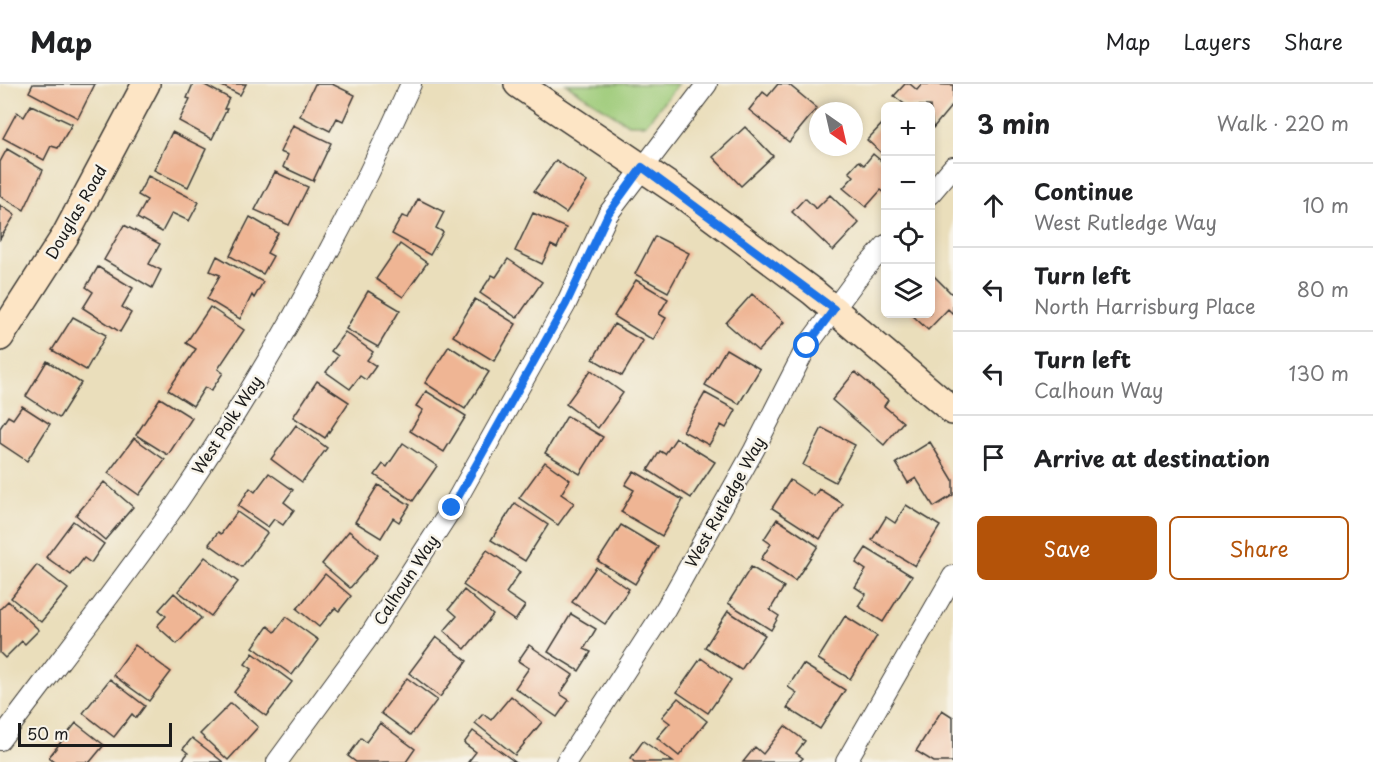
<!DOCTYPE html>
<meta charset="utf-8">
<style>
body{margin:0;font-family:"Playpen Sans",sans-serif;background:#f2f2f2;color:#202124}
.controls{position:absolute;right:18px;top:18px;display:grid;overflow:hidden;border-radius:9px;box-shadow:0 3px 9px #0003}
.controls button{width:54px;height:54px;display:grid;place-items:center;padding:0;border:0;border-bottom:2px solid #e0e0e0;background:#fff;color:#202124;font:30px sans-serif}
.compass{position:absolute;left:809px;top:18px;width:54px;height:54px;border-radius:50%;background:#fff;box-shadow:0 3px 9px #0003;rotate:146deg}
.scale{position:absolute;left:18px;bottom:15px;width:154px;box-sizing:border-box;padding-left:6px;border:3px solid #1c1c1c;border-top:0;font-size:16px;line-height:21px;white-space:nowrap;color:#1c1c1c;-webkit-text-stroke:4px #f7f3e8;paint-order:stroke}
.stop{position:absolute;width:18px;height:18px;margin:-14px;border:4px solid #1a73e8;border-radius:50%;background:#fff}
.stop.end{background:#1a73e8;border-color:#fff;box-shadow:0 2px 6px #0008}
.list{margin:0;padding:0;list-style:none}
h2{display:flex;justify-content:space-between;align-items:center;height:78px;margin:0;padding:0 24px;font-size:26px}
h2 small{font-size:20px;font-weight:400;color:#757577}
.list li{display:grid;grid-template-columns:39px 1fr auto;gap:18px;align-items:center;box-sizing:border-box;height:84px;padding:0 24px;border-top:2px solid #e0e0e0}
.list b{display:block;font-size:22px;white-space:nowrap}
.list p{margin:0;font-size:20px;white-space:nowrap;color:#757577}
.list em{font-size:20px;font-style:normal;color:#757577}
.actions{display:flex;gap:12px;padding:18px 24px}
.actions a{flex:1;padding:14px 0;border:2px solid #b45309;border-radius:9px;text-align:center;font-size:21px;color:#b45309}
.actions .main{background:#b45309;color:#fff}
.icon{flex:none;width:33px;height:33px;fill:none;stroke:currentColor;stroke-width:2;stroke-linecap:round;stroke-linejoin:round}
.map{position:relative;flex:none;width:953px;height:678px;overflow:hidden}
header{display:flex;align-items:center;gap:36px;box-sizing:border-box;height:84px;padding:0 30px;background:#fff;border-bottom:2px solid #e0e0e0}
header strong{font-size:28px}
nav{display:flex;gap:33px;margin-inline-start:auto;font-size:21px}
main{display:flex}
aside{flex:1;background:#fff}
.map>svg:first-child{display:block}
.green{fill:#9ecb79;stroke:#5d744a;stroke-width:1.5}
.building{fill:#efb594}
.lines{fill:none;stroke-linecap:round;stroke-linejoin:round}
.street-casing{stroke:#3b3934;stroke-width:22}
.secondary-casing{stroke:#3b3934;stroke-width:30}
.street{stroke:#fff;stroke-width:20}
.secondary{stroke:#fde5c5;stroke-width:27}
.route{stroke:#1a73e8;stroke-width:8}
.labels{text-anchor:middle;stroke-width:5;stroke-linejoin:round;paint-order:stroke}
.street-label{font-size:16px;fill:#1c1c1c;stroke:#f7f3e8}
</style>
<header>
<strong>Map</strong>
<nav><a>Map</a><a>Layers</a><a>Share</a></nav>
</header>
<main>
<div class="map">
<svg width="953" height="678" viewBox="0 0 953 678">
<rect width="100%" height="100%" fill="#f7f3e8"/>
<filter id="ink" filterUnits="userSpaceOnUse"><feTurbulence type="fractalNoise" baseFrequency=".0167" numOctaves="2"/><feDisplacementMap in="SourceGraphic" scale="12" xChannelSelector="R" yChannelSelector="G"/><feConvolveMatrix kernelMatrix="1 2 1 2 8 2 1 2 1" color-interpolation-filters="sRGB"/></filter>
<filter id="wash" filterUnits="userSpaceOnUse"><feTurbulence type="fractalNoise" baseFrequency=".008" numOctaves="4" result="noise"/><feDisplacementMap in="SourceGraphic" scale="24" xChannelSelector="R" yChannelSelector="G"/><feGaussianBlur stdDeviation="1.35" result="paint"/><feColorMatrix in="noise" values="0 0 0 0 0 0 0 0 0 0 0 0 0 0 0 0 0 1.4 0 .05"/><feComposite in="paint" operator="in"/></filter>
<g filter="url(#wash)">
<rect width="100%" height="100%" fill="#eadebb"/>
<path class="green" d="M566,0H678L646,40H628Z"/>
<g id="blocks">
<path class="building" d="M33,0H95L78,34L29,8Z
M193,0H203L229,14L224,25H227L212,55L179,37L190,15L187,14Z
M218,0H246L240,11Z
M315,0H332L355,11L343,37L337,34L330,47L300,32Z
M778,0H788L817,24L789,58L749,26L763,8L768,12Z
M905,0H910L917,6L922,0L953,1V20L933,44L930,22H907L894,12Z
M31,21L72,40L58,64L51,62L44,76L3,54L17,28L24,33Z
M886,36V73L867,56Z
M293,41L331,59L313,97L283,83L288,71L280,68Z
M745,43L773,72L741,102L713,73Z
M172,48L206,65L188,103L154,86Z
M7,65L43,86L24,126L0,112V78Z
M873,70L886,81V110L881,106L866,123L843,104L854,92L849,88L859,77L864,81Z
M556,76L587,98L566,129L534,107Z
M275,88L308,103L289,141L255,126Z
M148,92L199,118L189,137L172,129L162,148L137,134L147,116L138,111Z
M830,111L859,139L833,167L792,128L805,114L816,125Z
M418,115L444,128L436,144L443,148L430,171L392,150L402,132L408,134Z
M0,121L15,131L0,155Z
M533,129L566,144L557,164L551,161L542,180L515,167Z
M250,133L278,149L267,169L273,172L263,190L230,172Z
M124,141L160,160L149,180L161,186L152,204L104,176Z
M655,152L689,169L668,208L635,190Z
M400,160L427,179L403,213L376,195Z
M217,172L263,198L254,214L252,211L240,235L207,215L220,191L210,187Z
M508,175L542,198L517,234L480,209L492,191L496,193Z
M98,183L133,204L122,223L131,229L120,248L83,224L93,208L86,203Z
M930,188L951,209L953,208V230L948,225L928,246L911,230H930Z
M636,196L668,215L659,230L666,234L653,256L614,232Z
M368,207L400,226L378,263L346,245Z
M752,210L784,238L758,267L726,239Z
M475,215L516,240L494,277L453,252Z
M210,223L244,246L218,285L223,289L211,307L205,303L193,322L168,306L196,265L186,259Z
M73,233L106,251L86,286L52,266Z
M614,240L643,257L622,292L593,275Z
M345,248L373,268L367,276L376,282L366,296L360,292L350,305L326,288L338,272L331,267Z
M449,262L489,288L465,325L425,299Z
M726,265L760,285L739,320L705,301Z
M47,277L81,299L59,334L26,312Z
M591,286L623,309L598,344L566,320Z
M855,288L888,316L884,322L903,338L884,361L832,316Z
M317,297L349,318L325,354L293,333Z
M426,307L466,332L444,368L410,347L423,326L416,322Z
M705,309L736,326L726,344L721,341L709,361L683,347Z
M160,314L192,334L168,371L136,351Z
M22,322L50,340L27,377L0,359V344L8,332L13,335Z
M567,332L603,353L580,390L545,369Z
M296,341L327,364L302,398L271,375Z
M822,344L855,361L835,398L803,381Z
M134,354L165,376L139,411L108,389Z
M676,354L715,378L691,414L648,386L660,367L665,370Z
M930,358L953,396V411L934,423L916,394L908,399L896,379Z
M403,359L437,382L413,417L375,391L383,380L387,383Z
M545,378L570,396L561,410L574,419L558,441L519,414Z
M634,387L683,416L662,452L621,428L634,406L625,401Z
M269,389L293,406L284,418L294,426L283,441L274,435L268,443L238,422L250,404L255,408Z
M790,396L814,412L819,405L843,420L820,455L772,424Z
M104,398L133,423L105,456L76,431Z
M378,401L410,421L399,438L393,434L381,454L355,438Z
M515,419L548,441L525,477L491,456Z
M906,421L940,442L915,482L872,456L886,433L895,439Z
M237,428L267,449L242,483L209,460L218,448L221,450Z
M777,435L818,462L795,497L761,475L771,460L764,455Z
M73,437L104,460L91,479L84,474L71,491L46,473Z
M621,441L658,463L635,500L598,477Z
M349,447L378,471L350,504L322,480Z
M866,464L912,492L883,538L858,522L866,510L855,503L866,486L856,479Z
M487,466L520,488L506,509L525,522L515,537L463,501Z
M205,473L238,498L211,532L178,507Z
M37,481L68,505L41,538L11,514Z
M596,483L629,505L605,540L572,518Z
M751,483L784,503L770,526L779,532L771,546L728,519Z
M325,490L351,512L339,527L335,524L319,543L297,525Z
M464,506L493,531L465,565L444,547L457,532L449,525Z
M174,509L201,534L177,560L157,542L166,532L159,526Z
M8,517L39,546L25,560L22,557L5,574L0,569V525Z
M728,527L765,551L741,586L705,563Z
M571,530L596,545L584,565L591,568L579,587L548,568Z
M845,532L877,552L850,595L818,575Z
M286,533L318,556L292,591L253,563L268,542L275,548Z
M436,553L467,577L440,613L409,589Z
M135,561L171,588L149,617L113,591Z
M529,561L573,591L560,610L569,616L557,633L515,604L529,584L518,577Z
M253,569L292,598L266,632L234,608L252,585L245,580Z
M701,574L731,596L708,629L677,608Z
M803,580L845,606L820,645L787,624L797,609L788,603Z
M407,594L437,616L411,651L381,629Z
M110,595L145,622L136,634L132,630L114,653L83,629Z
M511,612L542,638L515,671L475,639L483,630L491,636Z
M678,614L707,637L679,672L657,654L670,639L662,633Z
M231,619L258,643L228,676L200,650Z
M942,626L953,633V678H934L916,667Z
M76,639L104,661L90,678H55L49,673Z
M380,639L415,665L406,678H356L348,672L361,654L366,658Z
M785,642L805,657L796,669L803,674L799,678H743L755,663L763,670Z
M473,647L515,678H468L476,668L464,659Z
M192,654L223,678H181L188,669L183,665Z
M643,657L673,678H634L631,674Z"/>
</g>
</g>
<g filter="url(#ink)">
<use href="#blocks" fill-opacity="0" stroke="#3b3934" stroke-width="1.5"/>
<g class="lines">
<defs>
<path id="street" d="M930,110L953,83
M0,656C60,576 122,498 179,416C269,284 345,145 411,0
M277,678L368,554L452,424L566,220L608,130L707,0
M566,678L666,524L754,366L807,262L861,189L886,161
M846,678L953,492"/>
<path id="secondary" d="M518,0L684,112L813,208L953,327
M0,253L65,152L146,0"/>
</defs>
<use href="#street" class="street-casing"/>
<use href="#secondary" class="secondary-casing"/>
<use href="#street" class="street"/>
<use href="#secondary" class="secondary"/>
</g>
</g>
<g class="lines" filter="url(#ink)">
<path class="route" d="M452,424L566,220L608,130L642,83L834,225L807,262"/>
</g>
<g class="labels">
<g class="street-label">
<text transform="translate(76 128) rotate(-60)" y="6">Douglas Road</text>
<text transform="translate(227 341) rotate(-57)" y="6">West Polk Way</text>
<text transform="translate(725 418) rotate(-61)" y="6">West Rutledge Way</text>
<text transform="translate(406 496) rotate(-57)" y="6">Calhoun Way</text>
</g>
</g>
</svg>
<div class="controls">
<button>+</button>
<button>−</button>
<button><svg class="icon" aria-label="locate" viewBox="0 0 24 24"><circle cx="12" cy="12" r="6"/><path d="M12 2v4M12 18v4M2 12h4M18 12h4"/></svg></button>
<button><svg class="icon" aria-label="layers" viewBox="0 0 24 24"><path d="M12 4l9 5-9 5-9-5zM3 14l9 5 9-5"/></svg></button>
</div>
<svg class="compass" viewBox="-18 -18 36 36"><path d="M0-13l5 13h-10z" fill="#e53935"/><path d="M0 13l5-13h-10z" fill="#757577"/></svg>
<div class="scale">50 m</div>
<div class="stop" style="left:807px;top:262px"></div>
<div class="stop end" style="left:452px;top:424px"></div>
</div>
<aside>
<h2>3 min<small>Walk · 220 m</small></h2>
<ul class="list">
<li><svg class="icon" aria-label="ahead" viewBox="0 0 24 24"><path d="M12 20V5M6 11l6-6 6 6"/></svg><div><b>Continue</b><p>West Rutledge Way</p></div><em>10 m</em></li>
<li><svg class="icon" aria-label="left" viewBox="0 0 24 24"><path d="M17 20v-9H6M10 6l-5 5 5 5"/></svg><div><b>Turn left</b><p>North Harrisburg Place</p></div><em>80 m</em></li>
<li><svg class="icon" aria-label="left" viewBox="0 0 24 24"><path d="M17 20v-9H6M10 6l-5 5 5 5"/></svg><div><b>Turn left</b><p>Calhoun Way</p></div><em>130 m</em></li>
<li><svg class="icon" aria-label="arrive" viewBox="0 0 24 24"><path d="M6 21V4h12l-3 4 3 4H6"/></svg><div><b>Arrive at destination</b></div></li>
</ul>
<div class="actions"><a class="main">Save</a><a>Share</a></div>
</aside>
</main>
